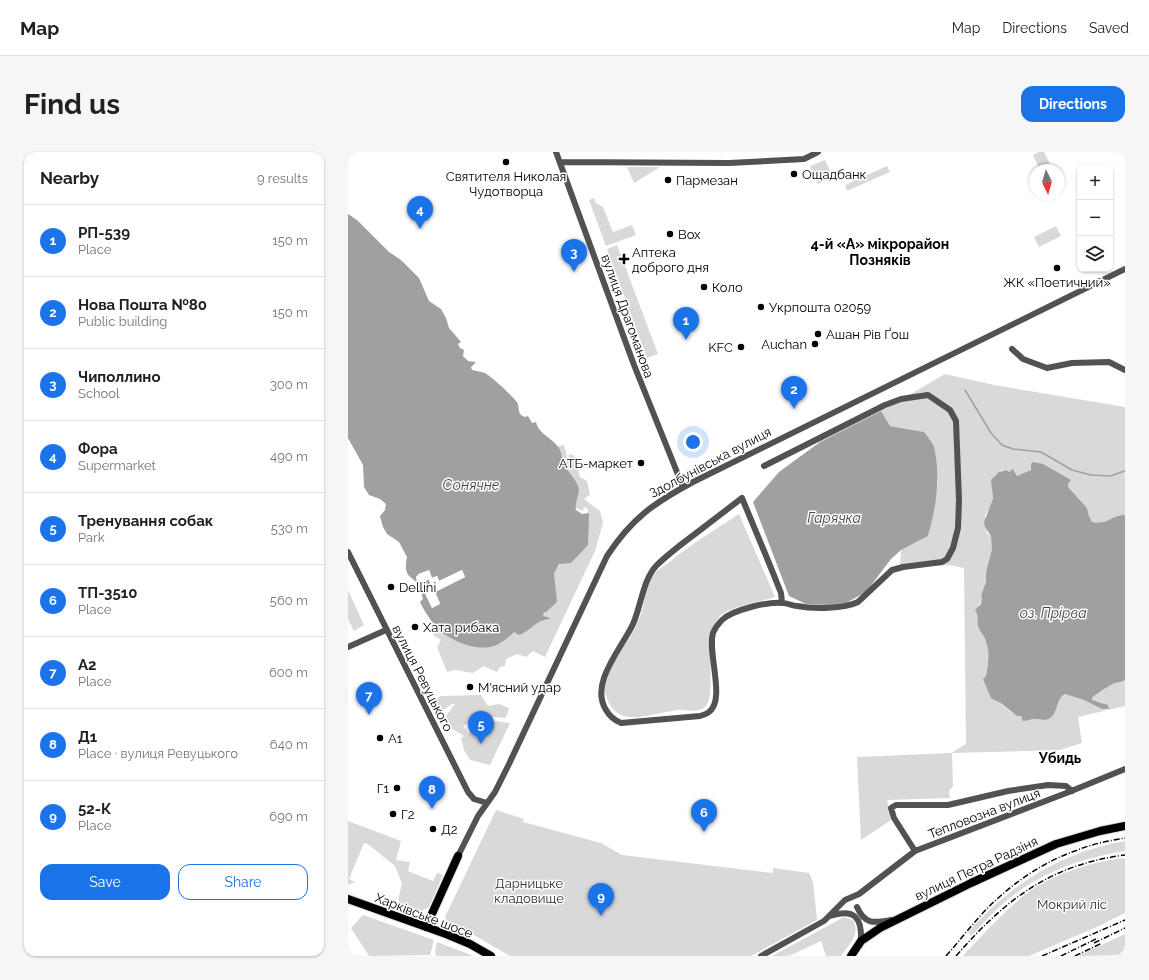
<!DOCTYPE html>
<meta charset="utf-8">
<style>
body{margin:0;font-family:Raleway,sans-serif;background:#f6f6f6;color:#202124}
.controls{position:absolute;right:12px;top:12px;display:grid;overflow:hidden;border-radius:8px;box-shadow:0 1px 3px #0004}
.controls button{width:36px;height:36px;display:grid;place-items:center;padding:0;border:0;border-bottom:1px solid #e0e0e0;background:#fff;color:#202124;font:20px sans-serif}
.compass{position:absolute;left:681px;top:12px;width:36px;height:36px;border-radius:50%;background:#fff;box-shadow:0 1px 3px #0004;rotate:175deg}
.you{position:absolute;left:345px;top:290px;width:14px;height:14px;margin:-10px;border:3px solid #fff;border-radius:50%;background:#1a73e8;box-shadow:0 0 0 6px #1a73e833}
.badge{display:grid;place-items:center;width:26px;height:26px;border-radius:50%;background:#1a73e8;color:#fff;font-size:13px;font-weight:700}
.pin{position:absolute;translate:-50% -33px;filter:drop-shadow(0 1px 2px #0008)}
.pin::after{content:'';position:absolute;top:21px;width:14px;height:12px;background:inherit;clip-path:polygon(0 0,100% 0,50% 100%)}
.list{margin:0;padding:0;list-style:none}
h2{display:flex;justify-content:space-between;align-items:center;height:52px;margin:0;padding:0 16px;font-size:17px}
h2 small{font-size:13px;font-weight:400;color:#757577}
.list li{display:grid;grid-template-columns:26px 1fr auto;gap:12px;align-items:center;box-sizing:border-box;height:72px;padding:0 16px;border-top:1px solid #e0e0e0}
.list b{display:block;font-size:15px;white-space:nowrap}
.list p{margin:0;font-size:13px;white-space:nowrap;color:#757577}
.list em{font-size:13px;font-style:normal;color:#757577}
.actions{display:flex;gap:8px;padding:12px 16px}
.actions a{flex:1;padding:9px 0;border:1px solid #1a73e8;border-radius:12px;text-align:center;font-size:14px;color:#1a73e8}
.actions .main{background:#1a73e8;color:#fff}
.icon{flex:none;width:22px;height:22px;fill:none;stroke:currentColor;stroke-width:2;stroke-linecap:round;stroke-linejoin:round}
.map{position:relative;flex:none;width:777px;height:804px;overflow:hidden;border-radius:12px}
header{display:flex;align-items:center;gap:24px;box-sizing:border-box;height:56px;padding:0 20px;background:#fff;border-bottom:1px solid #e0e0e0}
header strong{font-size:19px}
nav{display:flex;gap:22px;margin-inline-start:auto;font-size:14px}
.intro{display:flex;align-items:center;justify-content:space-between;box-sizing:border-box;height:96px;padding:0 24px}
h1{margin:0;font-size:28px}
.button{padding:10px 18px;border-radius:12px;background:#1a73e8;color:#fff;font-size:14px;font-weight:700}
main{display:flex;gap:24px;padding:0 24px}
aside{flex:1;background:#fff;border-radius:12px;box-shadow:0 1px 3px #0004}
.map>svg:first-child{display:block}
.green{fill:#d9d9d9}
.water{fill:#a0a0a0;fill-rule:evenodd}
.pier{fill:#fff;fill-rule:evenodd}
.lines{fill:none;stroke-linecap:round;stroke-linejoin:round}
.stream{stroke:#a0a0a0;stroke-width:1.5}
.major-casing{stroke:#dbdbdb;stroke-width:10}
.minor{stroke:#525252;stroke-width:6}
.major{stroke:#000;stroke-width:8}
.rail{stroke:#000;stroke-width:1.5;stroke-dasharray:6 2 1 2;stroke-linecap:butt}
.poi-dot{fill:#000;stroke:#fff;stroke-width:1.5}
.labels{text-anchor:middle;stroke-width:3;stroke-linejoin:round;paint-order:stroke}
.poi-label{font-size:13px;fill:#000;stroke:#fff;text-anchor:start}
.street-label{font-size:13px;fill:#000;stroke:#fff}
.park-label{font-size:13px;fill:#303030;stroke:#fff}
.neighbourhood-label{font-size:14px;font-weight:bold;fill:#000;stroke:#fff}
.water-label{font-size:14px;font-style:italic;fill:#414141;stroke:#fff}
</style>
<header>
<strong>Map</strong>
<nav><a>Map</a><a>Directions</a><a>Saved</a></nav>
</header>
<div class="intro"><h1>Find us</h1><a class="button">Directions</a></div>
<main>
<aside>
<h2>Nearby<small>9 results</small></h2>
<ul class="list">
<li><span class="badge">1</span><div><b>РП-539</b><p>Place</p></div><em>150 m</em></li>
<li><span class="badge">2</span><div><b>Нова Пошта №80</b><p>Public building</p></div><em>150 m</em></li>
<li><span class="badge">3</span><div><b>Чиполлино</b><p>School</p></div><em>300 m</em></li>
<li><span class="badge">4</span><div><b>Фора</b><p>Supermarket</p></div><em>490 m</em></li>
<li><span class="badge">5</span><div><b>Тренування собак</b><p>Park</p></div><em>530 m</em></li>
<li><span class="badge">6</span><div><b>ТП-3510</b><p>Place</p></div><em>560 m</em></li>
<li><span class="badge">7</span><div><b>А2</b><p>Place</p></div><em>600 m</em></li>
<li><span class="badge">8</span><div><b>Д1</b><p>Place · вулиця Ревуцького</p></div><em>640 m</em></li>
<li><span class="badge">9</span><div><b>52-К</b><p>Place</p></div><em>690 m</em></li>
</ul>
<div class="actions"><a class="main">Save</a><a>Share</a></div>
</aside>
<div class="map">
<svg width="777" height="804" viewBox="0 0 777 804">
<rect width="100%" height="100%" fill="#fff"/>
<path class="green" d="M691,0H696L703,14L695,18H692L685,3Z
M477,8L485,25L470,32L462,14Z
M539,14L542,20L499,39L497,33Z
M279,15H312L286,31Z
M246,46L248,51L255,55L265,80L284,73L288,83L258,94L241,48Z
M708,74L713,84L691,95L686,85Z
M269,93L310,202L299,206L259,97Z
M597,222L646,233L777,255V363C762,363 761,373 744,370L741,364L739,356L720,335V332L723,328L684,317L680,320L669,324L666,318L661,320L658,318H654L646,325L644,341L645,347L644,353L637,363L639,381L643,384L644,390V397L638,420V430L631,455L630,472L640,495L642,507L639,513L638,524L648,549C656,553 665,564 673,564L677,569L687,567L699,568L706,562L713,544L717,542L736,548L754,557L761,558L755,551L744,548V546C746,543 764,532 767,531C771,530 774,530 777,528V554L730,565L734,591L712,598L604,601L605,634L601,639L602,646L539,648L543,668L513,688L509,605L603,601L618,592L616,416L601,413L552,416L553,398L580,384L584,369L590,330L576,280L542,274L533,259Z
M216,293L220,308L221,302L227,304L232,325L239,329L242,343L236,347L252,359L255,371L247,399L197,505L185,499L178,505L169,502L158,507L157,514L152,515L149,520L136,514L125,521L107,518L99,520L89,495L93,488L85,483L88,478L111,486L202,420L207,409L212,413V407L239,387L240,357L236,355L235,359L226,355L211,307L210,294Z
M391,362L427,445C414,449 382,455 373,463C351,483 373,549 354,557C346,560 337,558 330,558C307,560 274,577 261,551C258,544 255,538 257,530C262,512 281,490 289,472C291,466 294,461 295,455C297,446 299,430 305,423C308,419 314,415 319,412C341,393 367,378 391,362Z
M0,438L16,473L6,479L0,467Z
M133,543L140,554L151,552L161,556L158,566L134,564L115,574L119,579V582L130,574L131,567L162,571L142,613L122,608L116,598L113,586L116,584L104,577L98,564L107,552H104L94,559L90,556L88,546L94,544Z
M148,658L176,667L175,670L253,691L274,703L425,721V716L461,721L465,730L469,768L403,804H162L126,783L99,770L97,765Z
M0,669L53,689L48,708L62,710L60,719L85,729L89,721L95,723L81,755L75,758H70L51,751V744L54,732L47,714L21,693L16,691L1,727L7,730L0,733Z
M777,689V699C734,706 693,720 658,749C646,759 635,772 623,784L620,780C663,732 713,700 777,689Z
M777,706V761L751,774L681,804H615C633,784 652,764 673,746C698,724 744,709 777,706Z
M15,763L86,788L82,803L21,804L3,776Z
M496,765L505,768C513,782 501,793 493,804H478L473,789L441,804L439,801L440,804H424Z
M777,782V803L731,804L734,802Z
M89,790L123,803L125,804H88L87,799Z"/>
<path class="water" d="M0,62L9,68L41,100L53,108L71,126L81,149L93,157L98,166L101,176L113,190L110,192L112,196L116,198L115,204L120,209L128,210L123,215L124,218C128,219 134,220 137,221C143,224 168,247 170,252C171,258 170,263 177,265L180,264L184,271L188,270C191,283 206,286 212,298C214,303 214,308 216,313C220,320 227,326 230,334C233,342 226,350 228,358L234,362L241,361L240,393L223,411L211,412L206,421L209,450L198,460H196L195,464L202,466V467C187,468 183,479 171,483L166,480C160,486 154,491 146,494C130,499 109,491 96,482C86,474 77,461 72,450L75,447C74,445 74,441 73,438C67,422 54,429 59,405L51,390L39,382L35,375L32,364L37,358L38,352L32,347L21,343L16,335L15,313L0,286ZM81,418L84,426L89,424L91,429L114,418L117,425L87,440L92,451L84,456L75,437L83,433L81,428L73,430L70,432L68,425Z
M533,259L542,274L576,280C579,284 584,290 586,295C593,325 588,356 580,384L553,398L543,407L518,440L498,451L478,453L458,452L441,444L405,350L431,320L472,290Z
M685,310L695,312L723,328L720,332V335L739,356L741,364L744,370C761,373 762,363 777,363V528C774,530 771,530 767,531C764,532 746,543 744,546V548L760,553L761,557H754L736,548L717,542C707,546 711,566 697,568C694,568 691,567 688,567C683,567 679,569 675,569L673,564H669L654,552L643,546L635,527L638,524C640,509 643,502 637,487C635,482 631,479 630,473C629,467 631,464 627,458L633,452L634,441L638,430V420L644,397L643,384L637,375L636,370L645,347L643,328L651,320L658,318L661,320L665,317L669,324L683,318V312Z"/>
<path class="pier" d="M81,418L84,426L89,424L91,429L114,418L117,425L87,440L92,452L84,456L75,437L83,433L81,428H79L73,430L74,431L70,433L68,425L70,423V422ZM113,421L115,424L85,438V440L89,451L85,453L77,438L85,434L83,428L88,427L90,430L92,431Z"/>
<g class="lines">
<path class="stream" d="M617,238L643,281L654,293L665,297L693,300L724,318L743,323L762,324L777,319"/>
<defs>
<path id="major" d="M0,747L98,782L122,792L143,804
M78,775L110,704
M503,804L513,789L532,776L623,731L708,692L752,679L777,674"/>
</defs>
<use href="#major" class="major-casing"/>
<path class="minor" d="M208,0L286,213L335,335
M212,10L381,11L456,7L470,0
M664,197L675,207L699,216L724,211L761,210L777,218
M416,314L537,253L553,247L580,243L602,258L608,269L611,348L610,376L605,396L599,407L594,410L555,415L544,418L510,450C496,457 465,457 449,454C444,454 440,451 435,451C421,449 384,458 374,468C370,472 367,476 365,481C359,500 378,548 361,560C359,562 355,563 352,564L273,571C266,568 262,565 258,558C241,531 274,496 285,472C293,454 295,428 308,414C319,403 331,394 343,385C360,372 377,359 394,346L421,411L433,441L434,450
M0,400L120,640L126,647L139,651
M0,495L38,478
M567,699L546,666L543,656L548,653H600L660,639L700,633L718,634L724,639
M110,704L130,664L147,640L161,612L259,404C284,366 306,351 345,330L777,117
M509,755C517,773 526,771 543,768
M482,764C507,756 514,766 513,789
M413,804L476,769L497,748L511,742L567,699L721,640L777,617"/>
<use href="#major" class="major"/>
<path class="rail" d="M746,791L777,776
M598,804C615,785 630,764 649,747C671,727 698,709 727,699C743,692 760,689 777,686
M608,804C657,748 701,713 777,703
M694,804L777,768
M713,804L750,786
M727,804L754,791"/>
</g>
<g class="poi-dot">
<circle cx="158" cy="10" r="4"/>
<circle cx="446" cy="22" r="4"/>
<circle cx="320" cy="28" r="4"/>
<circle cx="322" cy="82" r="4"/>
<path d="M274 101h4v4h4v4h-4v4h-4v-4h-4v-4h4z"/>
<circle cx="709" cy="116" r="4"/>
<circle cx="356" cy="135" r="4"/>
<circle cx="413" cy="155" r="4"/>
<circle cx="470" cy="182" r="4"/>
<circle cx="467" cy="192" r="4"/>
<circle cx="393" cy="195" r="4"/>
<circle cx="293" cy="311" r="4"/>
<circle cx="43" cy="435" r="4"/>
<circle cx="67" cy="475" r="4"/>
<circle cx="122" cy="535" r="4"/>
<circle cx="32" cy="586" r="4"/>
<circle cx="49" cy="636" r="4"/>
<circle cx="45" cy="662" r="4"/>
<circle cx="85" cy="677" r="4"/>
</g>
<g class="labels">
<g class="poi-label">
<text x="454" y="27">Ощадбанк</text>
<text x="158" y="29" text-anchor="middle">Святителя Николая<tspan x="158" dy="15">Чудотворца</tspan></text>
<text x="328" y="33">Пармезан</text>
<text x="330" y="87">Box</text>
<text x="284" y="105">Аптека<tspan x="284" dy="15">доброго дня</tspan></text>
<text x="709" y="135" text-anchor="middle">ЖК «Поетичний»</text>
<text x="364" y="140">Коло</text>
<text x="421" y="160">Укрпошта 02059</text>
<text x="478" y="187">Ашан Рів Ґош</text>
<text x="459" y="197" text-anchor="end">Auchan</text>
<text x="385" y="200" text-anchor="end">KFC</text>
<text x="285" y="316" text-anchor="end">АТБ-маркет</text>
<text x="51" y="440">Dellini</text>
<text x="75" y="480">Хата рибака</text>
<text x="130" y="540">М'ясний удар</text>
<text x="40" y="591">А1</text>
<text x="41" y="641" text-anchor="end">Г1</text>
<text x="53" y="667">Г2</text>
<text x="93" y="682">Д2</text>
</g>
<g class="street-label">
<text transform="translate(280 164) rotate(70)" y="5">вулиця Драгоманова</text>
<text transform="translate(362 310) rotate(-28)" y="5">Здолбунівська вулиця</text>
<text transform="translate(75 526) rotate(63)" y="5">вулиця Ревуцького</text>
<text transform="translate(636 661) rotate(-21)" y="5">Тепловозна вулиця</text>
<text transform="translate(628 716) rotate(-25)" y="5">вулиця Петра Радзіня</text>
<text transform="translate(76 763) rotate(21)" y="5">Харківське шосе</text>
</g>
<g class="park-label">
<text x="181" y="736">Дарницьке<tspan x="181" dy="15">кладовище</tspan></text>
<text x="724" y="757">Мокрий ліс</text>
</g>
<g class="neighbourhood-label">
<text x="532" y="97">4-й «А» мікрорайон<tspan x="532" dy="16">Позняків</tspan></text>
<text x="712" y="611">Убидь</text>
</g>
<g class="water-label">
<text x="123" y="338">Сонячне</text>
<text x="486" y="371">Гарячка</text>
<text x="705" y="466">оз. Прірва</text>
</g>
</g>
</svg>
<div class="controls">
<button>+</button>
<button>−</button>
<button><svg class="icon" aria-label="layers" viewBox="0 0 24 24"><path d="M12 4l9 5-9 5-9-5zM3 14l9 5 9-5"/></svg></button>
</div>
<svg class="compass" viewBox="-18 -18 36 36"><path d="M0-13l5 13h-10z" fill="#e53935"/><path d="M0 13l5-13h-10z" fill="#757577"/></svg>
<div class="you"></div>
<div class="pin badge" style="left:338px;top:188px">1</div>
<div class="pin badge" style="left:446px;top:257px">2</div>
<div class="pin badge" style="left:226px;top:120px">3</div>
<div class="pin badge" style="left:72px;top:77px">4</div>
<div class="pin badge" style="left:133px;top:592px">5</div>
<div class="pin badge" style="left:356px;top:680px">6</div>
<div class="pin badge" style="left:21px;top:563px">7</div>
<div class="pin badge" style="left:84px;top:657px">8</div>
<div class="pin badge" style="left:253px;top:764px">9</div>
</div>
</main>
